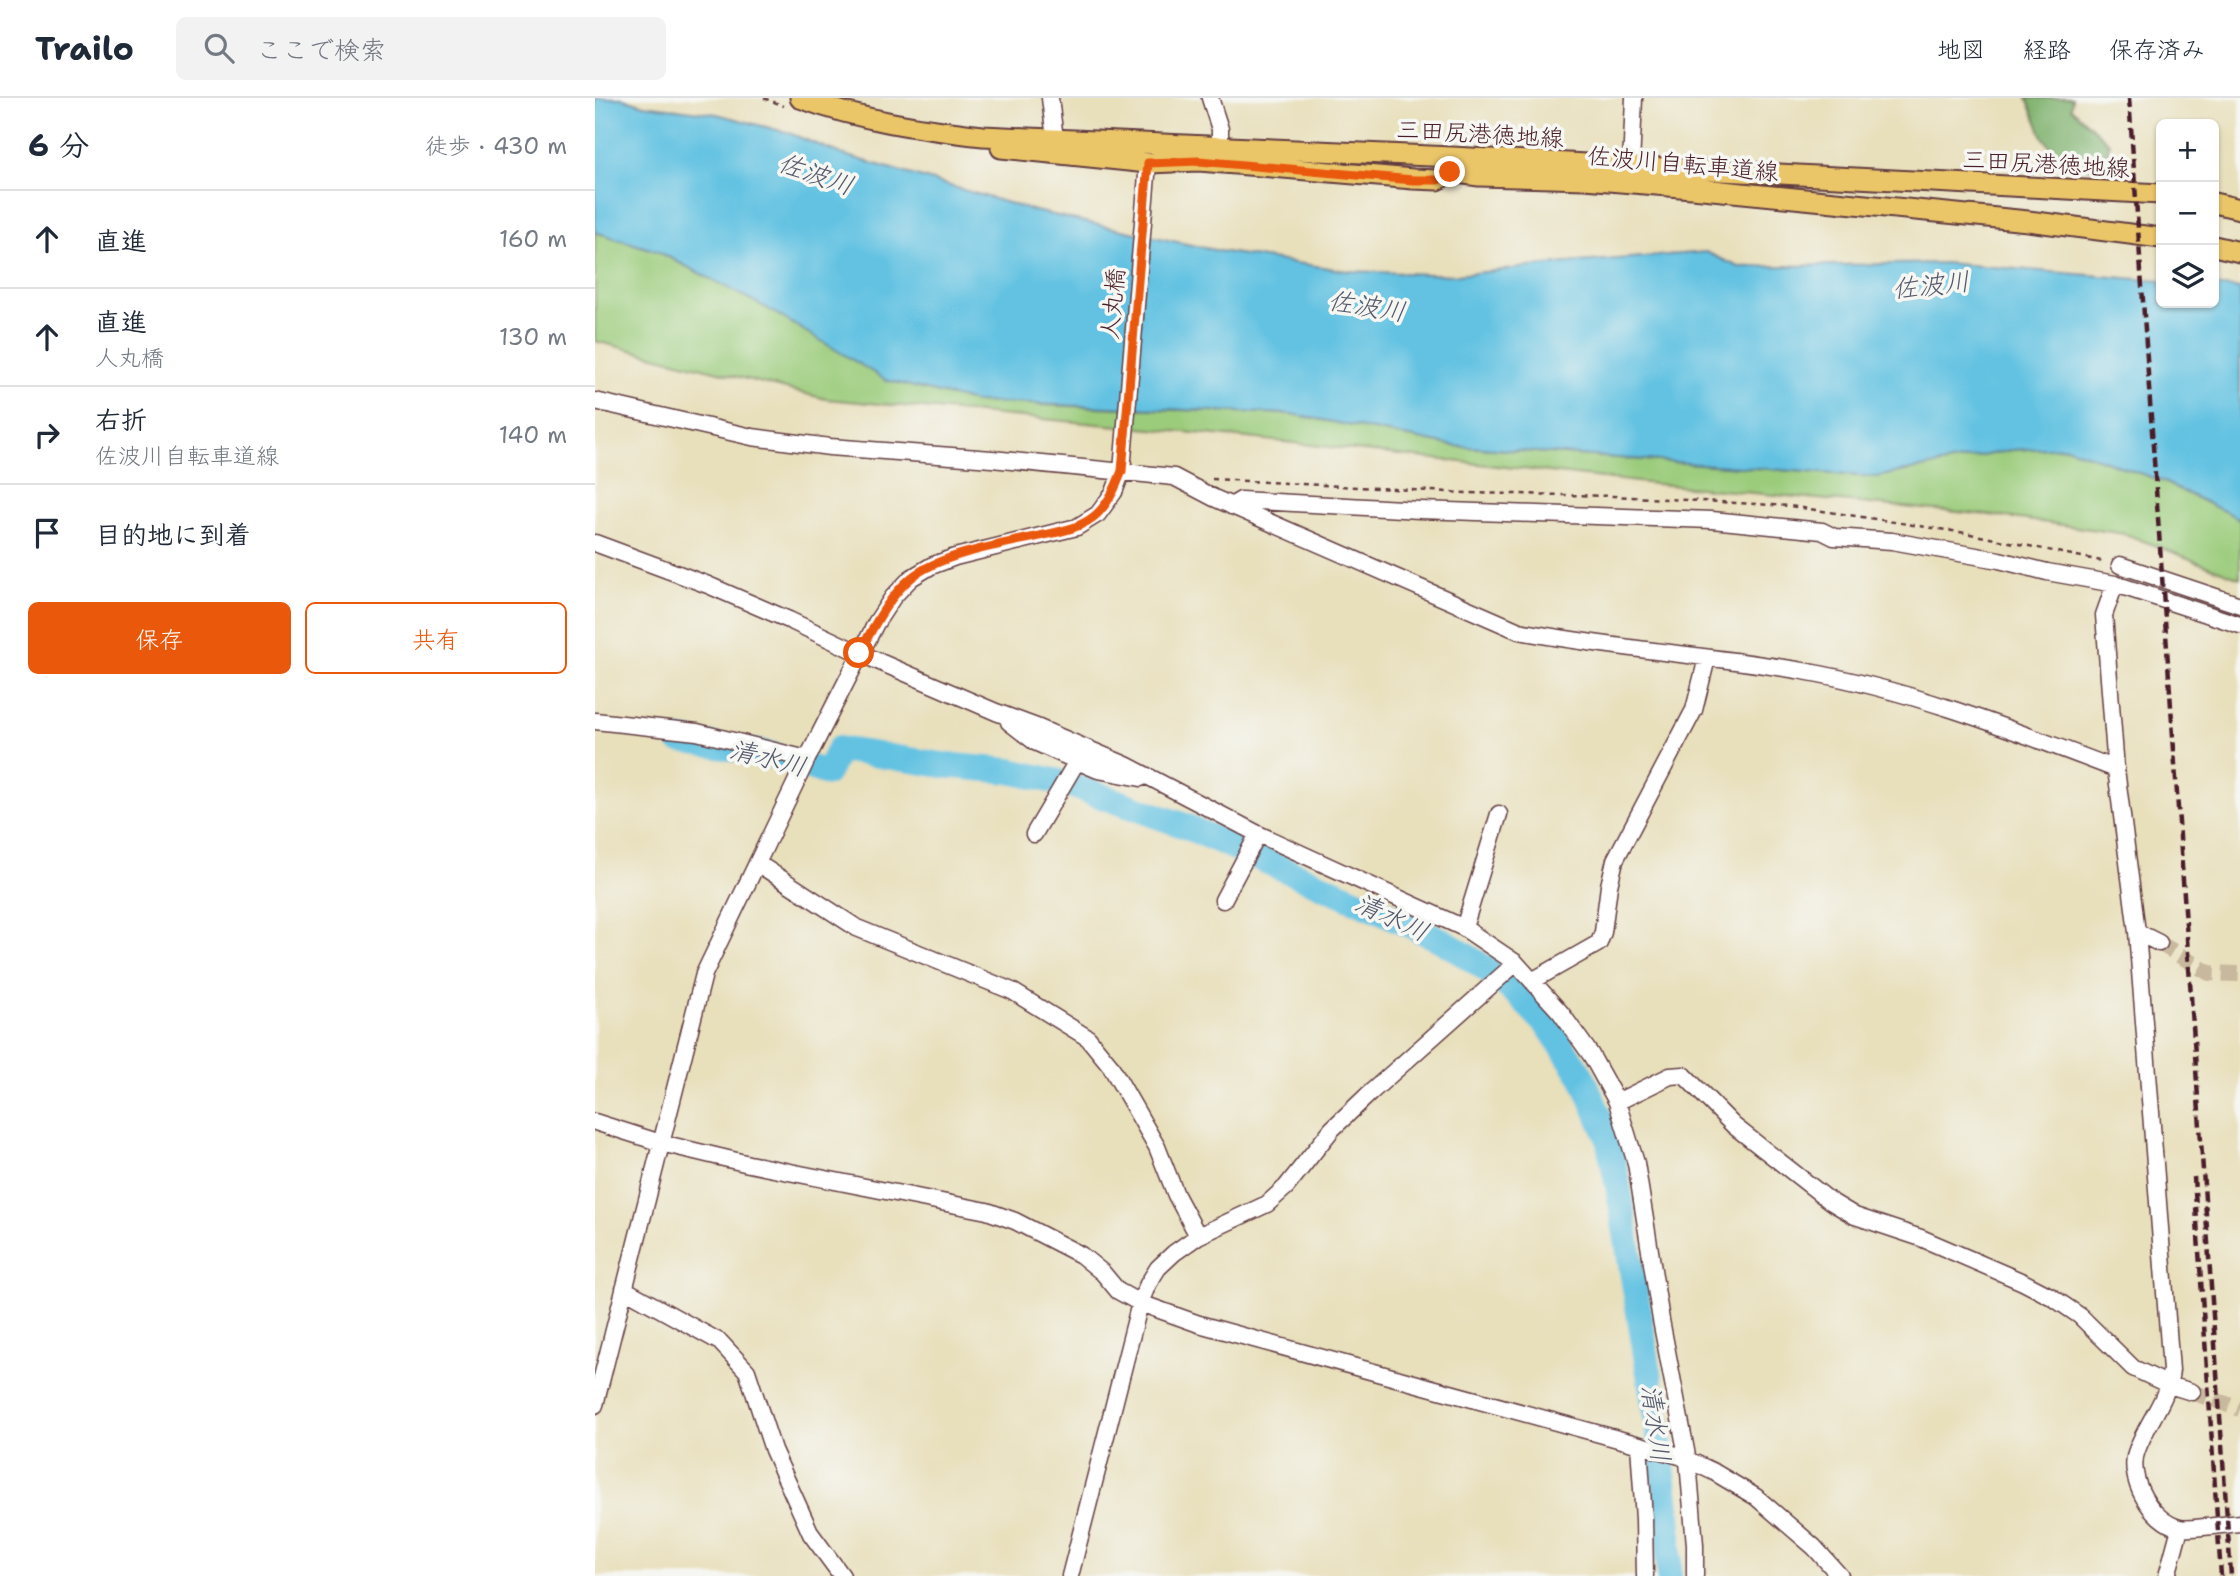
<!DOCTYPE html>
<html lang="ja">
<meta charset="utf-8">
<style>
body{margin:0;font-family:"Shantell Sans","Klee One",sans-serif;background:#f2f2f3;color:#1f2937}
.controls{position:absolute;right:21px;top:21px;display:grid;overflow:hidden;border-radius:10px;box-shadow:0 2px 5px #0004}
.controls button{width:63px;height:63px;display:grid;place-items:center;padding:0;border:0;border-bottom:2px solid #e0e1e3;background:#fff;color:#1f2937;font:35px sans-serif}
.stop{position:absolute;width:21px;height:21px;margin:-16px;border:5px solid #ea580c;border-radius:50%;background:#fff}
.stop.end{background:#ea580c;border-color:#fff;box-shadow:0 2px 7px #0008}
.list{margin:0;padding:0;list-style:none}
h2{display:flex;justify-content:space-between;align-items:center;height:91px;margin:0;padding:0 28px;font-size:30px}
h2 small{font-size:23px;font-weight:400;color:#747a83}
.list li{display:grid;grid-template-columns:46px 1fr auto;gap:21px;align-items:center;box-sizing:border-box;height:98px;padding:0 28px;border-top:2px solid #e0e1e3}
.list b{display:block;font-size:26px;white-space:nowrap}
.list p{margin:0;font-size:23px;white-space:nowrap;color:#747a83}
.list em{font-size:23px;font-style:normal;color:#747a83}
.actions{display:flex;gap:14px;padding:21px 28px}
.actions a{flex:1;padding:16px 0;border:2px solid #ea580c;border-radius:10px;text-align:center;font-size:24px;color:#ea580c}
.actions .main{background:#ea580c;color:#fff}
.icon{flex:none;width:38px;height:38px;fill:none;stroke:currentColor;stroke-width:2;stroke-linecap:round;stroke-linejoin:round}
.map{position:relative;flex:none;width:1645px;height:1478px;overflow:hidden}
header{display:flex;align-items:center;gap:42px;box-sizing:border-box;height:98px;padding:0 35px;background:#fff;border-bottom:2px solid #e0e1e3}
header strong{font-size:33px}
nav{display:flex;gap:38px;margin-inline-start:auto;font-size:24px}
.search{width:490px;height:63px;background:#f2f2f3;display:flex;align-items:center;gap:18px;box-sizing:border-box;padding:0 24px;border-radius:10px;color:#747a83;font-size:26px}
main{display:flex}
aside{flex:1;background:#fff}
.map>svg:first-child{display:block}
.green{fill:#9bcc7b;stroke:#727653;stroke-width:2}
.forest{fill:#7cb06b;stroke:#63684b;stroke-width:2}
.water{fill:#64c2e2;stroke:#577086;stroke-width:2}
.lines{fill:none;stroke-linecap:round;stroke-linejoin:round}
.stream{stroke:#64c2e2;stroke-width:4.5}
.river{stroke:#64c2e2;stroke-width:26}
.minor-tunnel{stroke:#c8b99e;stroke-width:16;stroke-dasharray:16 8;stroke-linecap:butt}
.minor-casing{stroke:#623c41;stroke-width:19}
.major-casing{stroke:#623c41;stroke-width:23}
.path{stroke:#623c41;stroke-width:2.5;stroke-dasharray:5 5;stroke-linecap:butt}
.minor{stroke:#fff;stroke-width:16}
.major{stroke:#ebc669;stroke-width:19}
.rail{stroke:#4a1f2b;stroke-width:4.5;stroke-dasharray:10 5;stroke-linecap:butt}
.route{stroke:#ea580c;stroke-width:9}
.labels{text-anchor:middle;stroke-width:7;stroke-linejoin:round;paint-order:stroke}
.street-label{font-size:24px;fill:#4a1f2b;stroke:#f6f6f2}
.water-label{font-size:26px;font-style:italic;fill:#53586b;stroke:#f6f6f2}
</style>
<header>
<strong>Trailo</strong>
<div class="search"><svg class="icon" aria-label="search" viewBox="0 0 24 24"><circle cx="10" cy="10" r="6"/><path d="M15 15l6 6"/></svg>ここで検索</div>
<nav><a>地図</a><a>経路</a><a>保存済み</a></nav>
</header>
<main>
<aside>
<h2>6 分<small>徒歩 · 430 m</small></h2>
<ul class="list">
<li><svg class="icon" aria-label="ahead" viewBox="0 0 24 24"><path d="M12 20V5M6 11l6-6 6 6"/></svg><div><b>直進</b></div><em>160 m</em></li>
<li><svg class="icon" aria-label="ahead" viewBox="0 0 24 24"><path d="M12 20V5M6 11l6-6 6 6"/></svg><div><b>直進</b><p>人丸橋</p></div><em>130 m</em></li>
<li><svg class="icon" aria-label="right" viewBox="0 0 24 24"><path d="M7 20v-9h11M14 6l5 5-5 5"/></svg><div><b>右折</b><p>佐波川自転車道線</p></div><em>140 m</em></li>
<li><svg class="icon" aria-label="arrive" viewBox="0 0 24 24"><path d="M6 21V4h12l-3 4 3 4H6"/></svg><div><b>目的地に到着</b></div></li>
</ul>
<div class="actions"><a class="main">保存</a><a>共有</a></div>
</aside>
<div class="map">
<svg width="1645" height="1478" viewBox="0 0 1645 1478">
<rect width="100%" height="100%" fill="#f6f6f2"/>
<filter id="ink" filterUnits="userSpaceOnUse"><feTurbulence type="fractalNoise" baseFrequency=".0143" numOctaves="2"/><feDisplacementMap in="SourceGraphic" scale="14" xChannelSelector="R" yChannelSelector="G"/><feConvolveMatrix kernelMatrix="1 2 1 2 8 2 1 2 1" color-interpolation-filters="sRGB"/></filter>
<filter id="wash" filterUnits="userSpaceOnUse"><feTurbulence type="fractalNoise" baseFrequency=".00686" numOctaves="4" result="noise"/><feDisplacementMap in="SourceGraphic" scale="28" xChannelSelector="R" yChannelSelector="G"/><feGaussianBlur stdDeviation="1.57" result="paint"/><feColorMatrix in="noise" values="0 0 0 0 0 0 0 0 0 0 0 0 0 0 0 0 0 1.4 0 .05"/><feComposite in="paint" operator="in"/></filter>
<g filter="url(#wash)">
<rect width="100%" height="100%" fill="#e8dfbb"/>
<path class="green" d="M0,134L62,153L170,209L444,307L697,316L860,348L1281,379L1416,352L1471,349L1567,383L1645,421V480L1530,436L1404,418L1051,385L653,340L231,301L0,243Z"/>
<path class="forest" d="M1432,0H1477L1476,10L1514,45L1510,73L1470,67L1448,39Z"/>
<path class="water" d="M0,0H28L49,7L122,16L194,35L246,56L440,113L624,153L753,173L862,177L971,165L1111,154L1144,169L1350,165L1566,183V205H1619V188L1645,191V421L1567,383L1471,349L1416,352L1281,379L860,348L697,316L380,304L291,282L170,209L62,153L0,134Z"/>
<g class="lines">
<path class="stream" d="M42,635L84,642"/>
<path class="river" d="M84,642L174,656L232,675L244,651L348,667L415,673L473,686L590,728L790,815L848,843L887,868L921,895L954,929L988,980L1013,1039L1024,1094L1062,1324L1074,1427V1478"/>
</g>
</g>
<g filter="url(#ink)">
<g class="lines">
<path class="minor-tunnel" d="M1564,845L1614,875L1645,876
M1597,1294L1645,1311"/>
<defs>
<path id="minor" d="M455,0L460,41
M615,0L625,31V48
M1036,68L1039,0
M0,303L157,339L235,349L397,361L579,379L619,400L924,533C1018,551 1113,557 1208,573C1317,592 1418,632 1521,671
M636,408L646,402L825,412L1117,422L1227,433L1239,439L1297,443L1404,462L1452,474L1520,486L1645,527
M0,445L113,487L194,522L264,555L401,614L444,630L531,667L663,736L869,830L921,865L966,915L996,957L1022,1004L1041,1065L1066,1222L1093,1363L1100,1447V1478
M1525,467L1645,507
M1520,486L1509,517L1513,568L1521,671L1542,834L1576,1272C1573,1302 1552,1324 1542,1352C1531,1379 1556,1424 1585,1430C1596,1432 1632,1426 1645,1425
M0,623L102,634L212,661
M414,624L440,644L482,663L503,672L546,680
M439,736L482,663
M162,765L262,830L417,893L493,940L515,967L562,1049L581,1097L603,1138
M628,802L663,736
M869,830L904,716
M1542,834L1564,845
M937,883L1004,845L1008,834L1014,788L1020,762L1099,612L1112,560
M1022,1004L1075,978L1089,977L1139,1028L1235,1103L1260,1118L1326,1140L1428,1184L1457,1199L1485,1218L1538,1270L1574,1287L1597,1294
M0,1024L66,1045L154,1066L392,1113L420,1123L486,1157L508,1175L523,1193L545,1205L604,1226L1085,1358L1119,1374L1161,1399L1219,1449L1245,1478
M29,1191L125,1244L152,1273L178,1352L216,1436L247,1478
M0,1307L109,876L212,661L281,525L298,499L316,480L336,468L360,459L482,429L503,416L519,394L527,373L553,65
M1044,1347L1049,1421L1050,1478
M475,1478L545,1205L553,1186L563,1170L579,1155L603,1138L672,1106L691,1089L737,1031L775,995L921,865
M1572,1478L1585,1430"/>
<path id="major" d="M205,0C264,22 326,31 388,38L857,59L1566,96
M406,50L553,65L604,63L818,81L843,82L855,74L884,78L990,81L1097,90L1433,123L1566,140
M1619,105L1645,111
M1619,148L1645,154"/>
</defs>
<use href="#minor" class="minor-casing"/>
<use href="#major" class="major-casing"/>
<path class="path" d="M169,0L189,8
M617,381L872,395L1019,398L1195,408L1371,435L1511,464"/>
<use href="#minor" class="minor"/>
<use href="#major" class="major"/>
<path class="rail" d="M1534,0L1636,1478
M1599,1079L1626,1478"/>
</g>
</g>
<g class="lines" filter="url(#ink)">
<path class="route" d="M264,555C278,530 293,499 316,480C346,455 411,446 449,437C468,433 489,429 503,415C515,403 521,388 527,373L553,65L604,63L818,82H843L855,74"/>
</g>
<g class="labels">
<g class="street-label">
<text transform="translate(885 36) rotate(3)" y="8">三田尻港徳地線</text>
<text transform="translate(1088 66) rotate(5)" y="8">佐波川自転車道線</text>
<text transform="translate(1451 66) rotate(3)" y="8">三田尻港徳地線</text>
<text transform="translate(518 206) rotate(-85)" y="8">人丸橋</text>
</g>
<g class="water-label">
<text transform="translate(221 76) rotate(19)" y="9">佐波川</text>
<text transform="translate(1336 187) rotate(-6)" y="9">佐波川</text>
<text transform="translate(772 208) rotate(9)" y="9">佐波川</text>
<text transform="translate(173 660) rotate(14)" y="9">清水川</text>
<text transform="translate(797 819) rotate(25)" y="9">清水川</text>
<text transform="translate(1061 1325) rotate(82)" y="9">清水川</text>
</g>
</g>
</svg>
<div class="controls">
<button>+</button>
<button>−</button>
<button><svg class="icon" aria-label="layers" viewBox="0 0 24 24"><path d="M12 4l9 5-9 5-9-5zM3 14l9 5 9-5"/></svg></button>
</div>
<div class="stop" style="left:264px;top:555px"></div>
<div class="stop end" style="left:855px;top:74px"></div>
</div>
</main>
